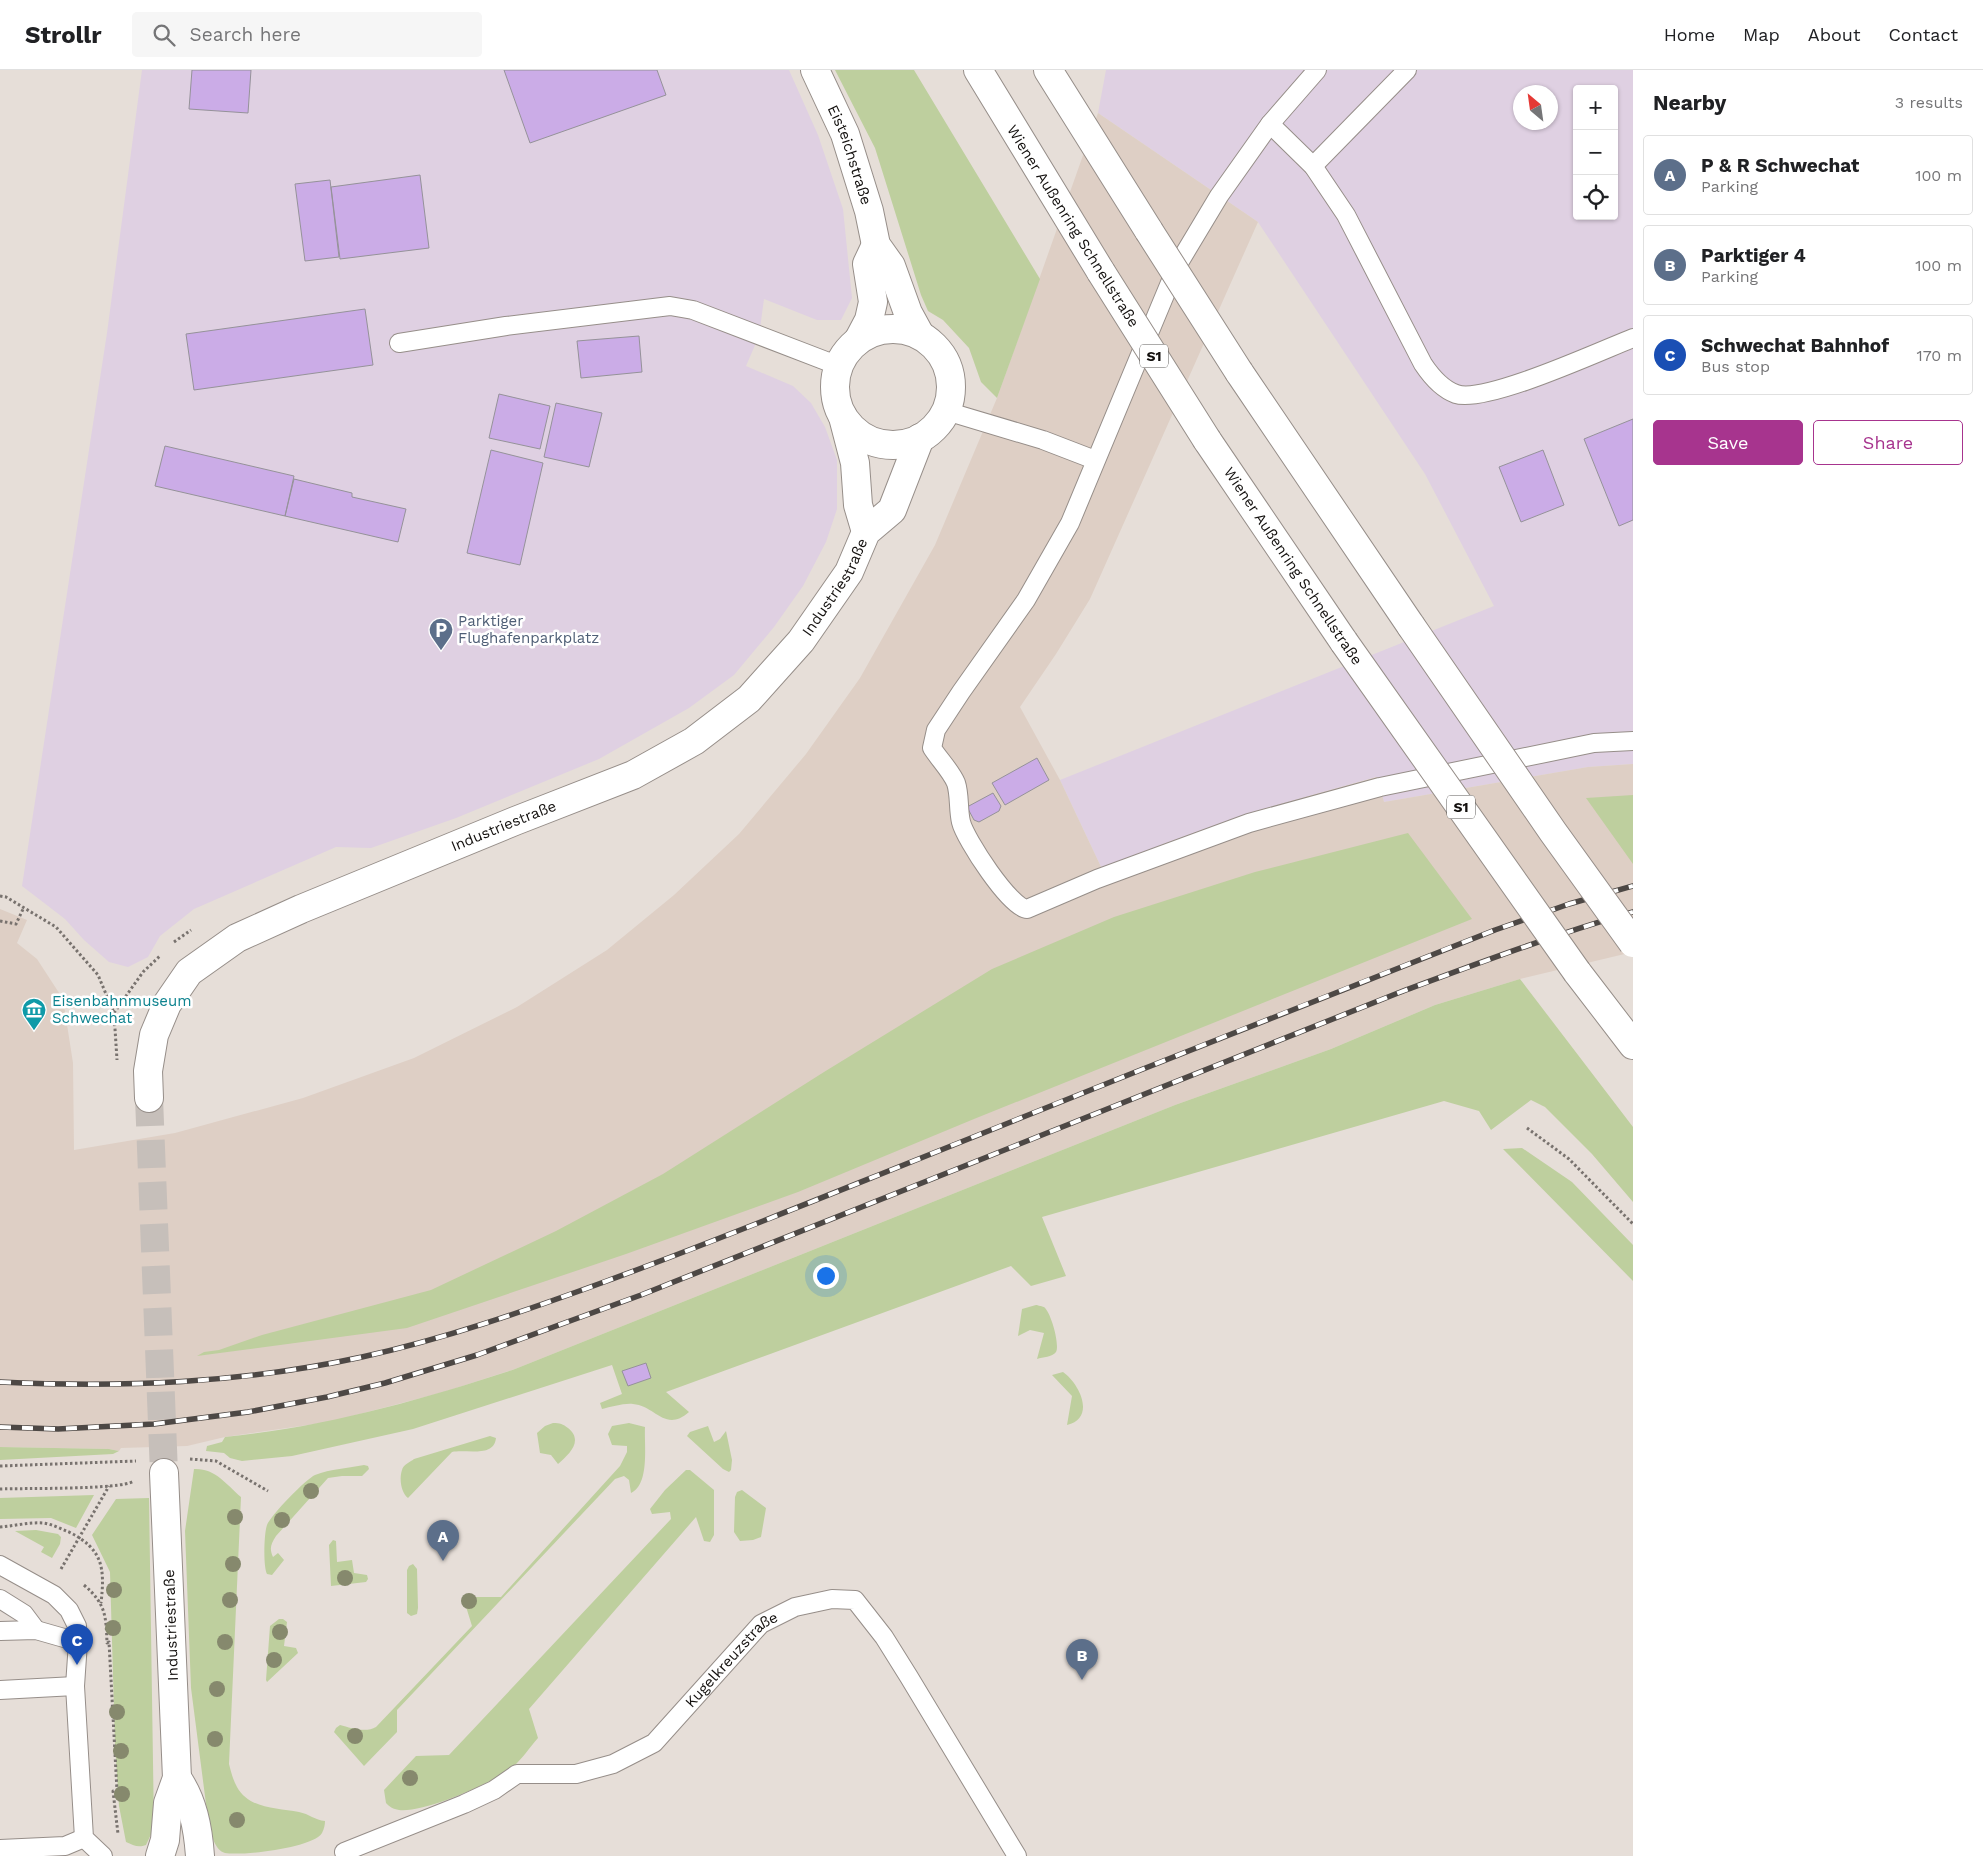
<!DOCTYPE html>
<meta charset="utf-8">
<style>
body{margin:0;font-family:"Work Sans",sans-serif;background:#f6f6f6;color:#202124}
.controls{position:absolute;right:15px;top:15px;display:grid;overflow:hidden;border-radius:5px;box-shadow:0 1px 4px #0004}
.controls button{width:45px;height:45px;display:grid;place-items:center;padding:0;border:0;border-bottom:1px solid #e0e0e0;background:#fff;color:#202124;font:25px sans-serif}
.compass{position:absolute;left:1513px;top:15px;width:45px;height:45px;border-radius:50%;background:#fff;box-shadow:0 1px 4px #0004;rotate:331deg}
.you{position:absolute;left:825px;top:1205px;width:18px;height:18px;margin:-12px;border:4px solid #fff;border-radius:50%;background:#1a73e8;box-shadow:0 0 0 8px #1a73e833}
.badge{display:grid;place-items:center;width:32px;height:32px;border-radius:50%;background:#a7348e;color:#fff;font-size:16px;font-weight:700}
.pin{position:absolute;translate:-50% -41px;filter:drop-shadow(0 1px 2px #0008)}
.pin::after{content:'';position:absolute;top:26px;width:18px;height:15px;background:inherit;clip-path:polygon(0 0,100% 0,50% 100%)}
.list{margin:0;padding:0;list-style:none}
h2{display:flex;justify-content:space-between;align-items:center;height:65px;margin:0;padding:0 20px;font-size:21px}
h2 small{font-size:16px;font-weight:400;color:#757577}
.list li{display:grid;grid-template-columns:32px 1fr auto;gap:15px;align-items:center;box-sizing:border-box;height:80px;margin:0 10px 10px;padding:0 10px;border:1px solid #e0e0e0;border-radius:5px}
.list b{display:block;font-size:19px;white-space:nowrap}
.list p{margin:0;font-size:16px;white-space:nowrap;color:#757577}
.list em{font-size:16px;font-style:normal;color:#757577}
.actions{display:flex;gap:10px;padding:15px 20px}
.actions a{flex:1;padding:11px 0;border:1px solid #a7348e;border-radius:5px;text-align:center;font-size:18px;color:#a7348e}
.actions .main{background:#a7348e;color:#fff}
.icon{flex:none;width:28px;height:28px;fill:none;stroke:currentColor;stroke-width:2;stroke-linecap:round;stroke-linejoin:round}
.map{position:relative;flex:none;width:1633px;height:1786px;overflow:hidden}
header{display:flex;align-items:center;gap:30px;box-sizing:border-box;height:70px;padding:0 25px;background:#fff;border-bottom:1px solid #e0e0e0}
header strong{font-size:24px}
nav{display:flex;gap:28px;margin-inline-start:auto;font-size:18px}
.search{width:350px;height:45px;background:#f6f6f6;display:flex;align-items:center;gap:12px;box-sizing:border-box;padding:0 18px;border-radius:5px;color:#757577;font-size:19px}
main{display:flex}
aside{flex:1;background:#fff}
.map>svg:first-child{display:block}
.industrial{fill:#dfd0e2;fill-rule:evenodd}
.built{fill:#decfc5}
.green{fill:#becf9e}
.building{fill:#cbace7;stroke:#959299}
.lines{fill:none;stroke-linecap:round;stroke-linejoin:round}
.minor-tunnel{stroke:#c6bfba;stroke-width:28;stroke-dasharray:28 14;stroke-linecap:butt}
.service-casing{stroke:#968e89;stroke-width:20}
.minor-casing{stroke:#968e89;stroke-width:30}
.motorway-casing{stroke:#968e89;stroke-width:30}
.path{stroke:#78726e;stroke-width:3;stroke-dasharray:2.5 2.5;stroke-linecap:butt}
.service{stroke:#fff;stroke-width:18}
.minor{stroke:#fff;stroke-width:28}
.motorway{stroke:#fff;stroke-width:28}
.rail-casing{stroke:#4d4845;stroke-width:5.5}
.rail{stroke:#fff;stroke-width:4;stroke-dasharray:11;stroke-linecap:butt}
.motorway-bridge-casing{stroke:#968e89;stroke-width:30;stroke-linecap:butt}
.motorway-bridge{stroke:#fff;stroke-width:28}
.tree{fill:#86896d}
.labels{text-anchor:middle;stroke-width:5;stroke-linejoin:round;paint-order:stroke}
.shield{fill:#fff;stroke:#5a5856;stroke-width:1}
.shield-label{font-size:14px;font-weight:bold;fill:#13100e}
.street-label{font-size:15px;fill:#13100e;stroke:#fff}
.service-label{font-size:15px;fill:#4e5e75;stroke:#fff;text-anchor:start}
.culture-label{font-size:15px;fill:#0d838f;stroke:#fff;text-anchor:start}
</style>
<header>
<strong>Strollr</strong>
<div class="search"><svg class="icon" aria-label="search" viewBox="0 0 24 24"><circle cx="10" cy="10" r="6"/><path d="M15 15l6 6"/></svg>Search here</div>
<nav><a>Home</a><a>Map</a><a>About</a><a>Contact</a></nav>
</header>
<main>
<div class="map">
<svg width="1633" height="1786" viewBox="0 0 1633 1786">
<rect width="100%" height="100%" fill="#e6ded8"/>
<path class="industrial" d="M142,0H789L818,65L843,139L852,228L841,250H817L764,229L759,266L746,296L793,316L811,333L825,357L837,390V439L826,472L803,516L774,557L734,605L689,638L599,689L456,748L371,778L336,777L194,839L160,866L148,887L128,897L109,892L84,870L65,849L22,816L107,263Z
M1106,0H1633V694L1588,697L1384,732L1376,707L1249,743L1166,773L1102,799L1060,710L1494,536L1425,404L1258,152L1098,43ZM1577,19H1614V146H1577ZM1520,22H1550V52H1520Z"/>
<path class="built" d="M1098,43L1258,152L1090,529L1056,584L1020,637L1060,710L1102,799L1166,773L1249,743L1377,707L1384,732L1588,697L1633,694V882L1520,909L1435,935L1331,979L1175,1035L515,1299L444,1322L329,1352L225,1367L187,1376L121,1378L119,1381L109,1379L0,1377V839L27,850L17,873L37,889L63,929L73,993L74,1080L175,1063L303,1028L414,988L517,937L607,880L674,825L739,764L806,684L860,608L935,475L997,328Z"/>
<path class="green" d="M835,0H914L1040,209L997,328L981,312L969,278L943,250L928,241L921,225L875,78Z
M1633,725V794L1586,728Z
M1408,763L1472,849L974,1049L798,1122L626,1184L407,1258L197,1286L204,1282L219,1280L262,1265L431,1220L556,1161L663,1104L824,1002L992,899L1114,847L1255,802Z
M1520,909L1633,1057V1132L1592,1084L1545,1037L1531,1030L1491,1060L1479,1041L1444,1031L1042,1147L1066,1206L1031,1216L1011,1196L666,1322L689,1342C665,1363 656,1336 633,1334C624,1333 611,1337 602,1339L600,1333L622,1324L612,1295L413,1359L292,1386L242,1391L230,1388L224,1383L206,1381L207,1376L222,1372L225,1367C324,1357 421,1330 515,1299L1175,1035L1331,979L1435,935Z
M1522,1078L1572,1112L1633,1175V1211L1503,1079Z
M1036,1235C1037,1235 1044,1237 1044,1237C1051,1242 1060,1275 1056,1282C1052,1287 1043,1287 1037,1289L1044,1263L1030,1260L1018,1266L1022,1239Z
M1063,1302C1080,1314 1096,1348 1067,1355L1072,1326L1052,1305Z
M553,1353C560,1353 563,1354 568,1358C584,1371 569,1384 558,1394L551,1385L540,1383L537,1363L545,1356Z
M629,1353L645,1357C644,1375 650,1414 631,1423L629,1410L624,1406L615,1409L397,1640V1662L364,1696L334,1662L336,1658L340,1655C351,1658 366,1663 376,1657L472,1556L463,1527H501L620,1396L627,1382V1376L612,1375L608,1364L612,1356Z
M708,1356L714,1372L720,1369L726,1361L732,1390L731,1400L729,1402L723,1399L687,1366L690,1362Z
M490,1366L496,1368C494,1388 466,1379 452,1382L408,1428C401,1422 399,1409 402,1400C403,1395 410,1392 414,1389Z
M0,1377L109,1379L119,1381L113,1384L0,1390Z
M364,1395L368,1396L369,1399L362,1406H342L328,1408L276,1466C271,1474 269,1478 273,1487L278,1483L284,1490L272,1505L267,1504C263,1497 264,1463 267,1455C271,1445 306,1409 315,1405C330,1399 349,1398 364,1395Z
M194,1399C215,1398 226,1414 241,1427L229,1694C231,1702 233,1710 237,1717C249,1739 277,1738 299,1742C309,1744 315,1750 325,1751C325,1755 324,1759 322,1763C313,1778 242,1786 225,1783C215,1780 212,1766 209,1757L191,1618L185,1461Z
M686,1400H690L714,1420V1465L710,1472L704,1471L696,1447L529,1639L538,1668C530,1677 522,1689 513,1697C493,1713 424,1743 399,1740C393,1739 390,1737 386,1733L384,1720L416,1686L449,1685L671,1449L670,1442L652,1444L650,1439L665,1420Z
M742,1420L766,1438L761,1467L753,1470L740,1471L734,1462L735,1427L737,1422Z
M94,1425L76,1458L51,1448L0,1449V1428Z
M149,1428L154,1758L146,1775C138,1778 133,1775 126,1772L119,1736L115,1675L110,1502L92,1465L116,1429Z
M36,1460L58,1464L61,1467L60,1474L52,1488L41,1482L44,1477L15,1461Z
M333,1470L336,1471L337,1492L352,1490L354,1503L367,1505L368,1509L366,1512L331,1516L329,1475Z
M413,1494L417,1499L418,1538L417,1544L411,1546L407,1543V1500L409,1496Z
M279,1549H283L287,1552L284,1576L296,1578L298,1583L267,1612L266,1610L270,1556Z"/>
<path class="building" d="M192,0H251L248,43L189,39Z
M504,0H657L666,25L530,73Z
M420,105L429,178L340,189L331,117Z
M330,110L339,187L305,191L295,114Z
M365,239L373,295L194,320L186,264Z
M639,266L642,302L581,308L577,271Z
M499,324L550,336L540,379L489,368Z
M556,333L602,343L589,397L544,387Z
M1633,349V450L1619,456L1584,369Z
M165,376L294,406L285,446L155,416Z
M491,380L543,393L520,495L467,483Z
M1543,380L1564,435L1521,452L1499,397Z
M294,409L352,423V427L406,439L398,472L285,446Z
M1037,688L1049,710L1005,735L992,713Z
M993,723L1001,736L999,741L979,752L974,750L967,737Z
M646,1293L651,1308L628,1316L622,1301Z"/>
<g class="lines">
<path class="minor-tunnel" d="M149,1028L164,1403"/>
<defs>
<g id="service">
<path d="M1317,0L1270,54L1219,126L1177,196L1070,453L1026,530L961,622L936,660L932,678C939,689 951,701 956,713C960,725 958,740 961,752C965,769 1011,839 1027,839L1097,809L1249,753L1380,717L1594,673L1633,671"/>
<path d="M1270,54L1313,96L1346,145L1423,294C1431,306 1442,319 1456,324C1485,334 1600,281 1633,268"/>
<path d="M1313,96L1407,0"/>
<path d="M399,273L506,256L670,236L693,240L839,296"/>
<path d="M946,341L1043,370L1095,390"/>
<path d="M0,1495L54,1525L69,1540L77,1556L78,1572L75,1616L84,1768L103,1786"/>
<path d="M0,1529L24,1544L36,1560"/>
<path d="M0,1561L36,1560L78,1572"/>
<path d="M0,1620L75,1616"/>
<path d="M0,1779L65,1776L84,1768"/>
<path id="s1" d="M344,1782L464,1734L494,1720L517,1704H576L613,1694L654,1673L761,1554L795,1537L832,1529L855,1530L884,1567L909,1607L1017,1786"/>
</g>
<g id="minor">
<path id="s2" d="M815,0L845,64L869,141L876,175L891,196L908,243L920,265"/>
<circle cx="893" cy="317" r="58"/>
<path d="M859,269L869,250L873,232L867,194L876,175"/>
<path d="M843,347L855,393L858,435L866,462"/>
<path id="s3" d="M149,1028L148,1001L154,965L167,934L189,902L237,868L301,839L515,751L633,705L694,671L749,629L801,571L849,502L866,462L892,440L920,368"/>
<path d="M177,1708C193,1731 198,1758 200,1786"/>
<path d="M160,1786L165,1770L168,1733L177,1708L164,1403"/>
</g>
<path id="motorway" d="M978,0L1101,202
M1048,0L1149,161
M1239,302L1411,556
M1207,370L1344,572
M1577,902L1633,975"/>
</defs>
<use href="#service" class="service-casing"/>
<use href="#minor" class="minor-casing"/>
<use href="#motorway" class="motorway-casing"/>
<path class="path" d="M0,826L6,827L56,857L98,905L114,943L117,990
M0,851L16,854L24,837
M174,872L191,860
M114,943L143,902L161,885
M1527,1058L1569,1089L1633,1154
M190,1389L216,1391L268,1421
M0,1396L136,1391
M0,1419C22,1418 121,1420 134,1411
M0,1457C14,1456 29,1452 43,1453C52,1454 61,1459 69,1462C103,1479 105,1498 101,1533
M61,1499L109,1416
M84,1515C106,1534 106,1546 107,1573L109,1572L117,1721H113L118,1764"/>
<use href="#service" class="service"/>
<use href="#minor" class="minor"/>
<use href="#motorway" class="motorway"/>
<defs>
<path id="rail" d="M0,1312C123,1318 242,1313 362,1287C444,1269 525,1241 604,1212C705,1175 806,1134 906,1094C1102,1015 1298,937 1495,860L1569,834L1633,816
M0,1357L58,1359L154,1354L248,1342L327,1327L385,1313L477,1285L641,1225L1398,923C1476,894 1553,865 1633,842"/>
</defs>
<use href="#rail" class="rail-casing"/>
<use href="#rail" class="rail"/>
<defs>
<path id="motorway-bridge" d="M1149,161L1239,302
M1101,202L1207,370
M1411,556L1553,762L1633,873
M1344,572L1577,902"/>
</defs>
<use href="#motorway-bridge" class="motorway-bridge-casing"/>
<use href="#motorway-bridge" class="motorway-bridge"/>
</g>
<g class="tree">
<circle cx="311" cy="1421" r="8"/>
<circle cx="235" cy="1447" r="8"/>
<circle cx="282" cy="1450" r="8"/>
<circle cx="233" cy="1494" r="8"/>
<circle cx="345" cy="1508" r="8"/>
<circle cx="114" cy="1520" r="8"/>
<circle cx="230" cy="1530" r="8"/>
<circle cx="469" cy="1531" r="8"/>
<circle cx="113" cy="1558" r="8"/>
<circle cx="280" cy="1562" r="8"/>
<circle cx="225" cy="1572" r="8"/>
<circle cx="274" cy="1590" r="8"/>
<circle cx="217" cy="1619" r="8"/>
<circle cx="117" cy="1642" r="8"/>
<circle cx="355" cy="1666" r="8"/>
<circle cx="215" cy="1669" r="8"/>
<circle cx="121" cy="1681" r="8"/>
<circle cx="410" cy="1708" r="8"/>
<circle cx="122" cy="1724" r="8"/>
<circle cx="237" cy="1750" r="8"/>
</g>
<defs>
<symbol id="parking-pin" viewBox="-11 -11 22 30"><path d="M0 17L-7.5 6A9.5 9.5 0 1 1 7.5 6Z" fill="#5c6f8a" stroke="#fff"/><path d="M-3.5-5.5H1a3.5 3.5 0 0 1 0 7H-1V5.5H-3.5ZM-1-3.4V-.6H.8a1.4 1.4 0 0 0 0-2.8Z" fill="#fff"/></symbol>
<symbol id="museum-pin" viewBox="-11 -11 22 30"><path d="M0 17L-7.5 6A9.5 9.5 0 1 1 7.5 6Z" fill="#0f9aa8" stroke="#fff"/><path d="M0-6L6-3V-2H-6V-3ZM-5-1h2V3h-2ZM-1-1h2V3h-2ZM3-1h2V3H3ZM-6 4H6V6H-6Z" fill="#fff"/></symbol>
</defs>
<g fill-rule="evenodd">
<use href="#parking-pin" x="427" y="546" width="28" height="38"/>
<use href="#museum-pin" x="20" y="926" width="28" height="38"/>
</g>
<g class="labels">
<g class="shield">
<rect x="1140" y="274.5" width="28" height="23" rx="4"/>
<rect x="1447" y="725.5" width="28" height="23" rx="4"/>
</g>
<g class="shield-label">
<text x="1154" y="291">S1</text>
<text x="1461" y="742">S1</text>
</g>
<g class="street-label">
<text dy="5" stroke="none"><textPath href="#s2" startOffset="92">Eisteichstraße</textPath></text>
<text transform="translate(1073 156) rotate(58)" y="5">Wiener Außenring Schnellstraße</text>
<text transform="translate(1293 496) rotate(56)" y="5">Wiener Außenring Schnellstraße</text>
<text dy="5" stroke="none"><textPath href="#s3" startOffset="904">Industriestraße</textPath></text>
<text dy="5" stroke="none"><textPath href="#s3" startOffset="484">Industriestraße</textPath></text>
<text transform="translate(171 1555) rotate(-92)" y="5">Industriestraße</text>
<text dy="5" stroke="none"><textPath href="#s1" startOffset="448">Kugelkreuzstraße</textPath></text>
</g>
<g class="service-label">
<text x="458" y="556">Parktiger<tspan x="458" dy="17">Flughafenparkplatz</tspan></text>
</g>
<g class="culture-label">
<text x="52" y="936">Eisenbahnmuseum<tspan x="52" dy="17">Schwechat</tspan></text>
</g>
</g>
</svg>
<div class="controls">
<button>+</button>
<button>−</button>
<button><svg class="icon" aria-label="locate" viewBox="0 0 24 24"><circle cx="12" cy="12" r="6"/><path d="M12 2v4M12 18v4M2 12h4M18 12h4"/></svg></button>
</div>
<svg class="compass" viewBox="-18 -18 36 36"><path d="M0-13l5 13h-10z" fill="#e53935"/><path d="M0 13l5-13h-10z" fill="#757577"/></svg>
<div class="you"></div>
<div class="pin badge" style="left:443px;top:1491px;background:#5c6f8a">A</div>
<div class="pin badge" style="left:1082px;top:1610px;background:#5c6f8a">B</div>
<div class="pin badge" style="left:77px;top:1595px;background:#1a4fb4">C</div>
</div>
<aside>
<h2>Nearby<small>3 results</small></h2>
<ul class="list">
<li><span class="badge" style="background:#5c6f8a">A</span><div><b>P &amp; R Schwechat</b><p>Parking</p></div><em>100 m</em></li>
<li><span class="badge" style="background:#5c6f8a">B</span><div><b>Parktiger 4</b><p>Parking</p></div><em>100 m</em></li>
<li><span class="badge" style="background:#1a4fb4">C</span><div><b>Schwechat Bahnhof</b><p>Bus stop</p></div><em>170 m</em></li>
</ul>
<div class="actions"><a class="main">Save</a><a>Share</a></div>
</aside>
</main>
